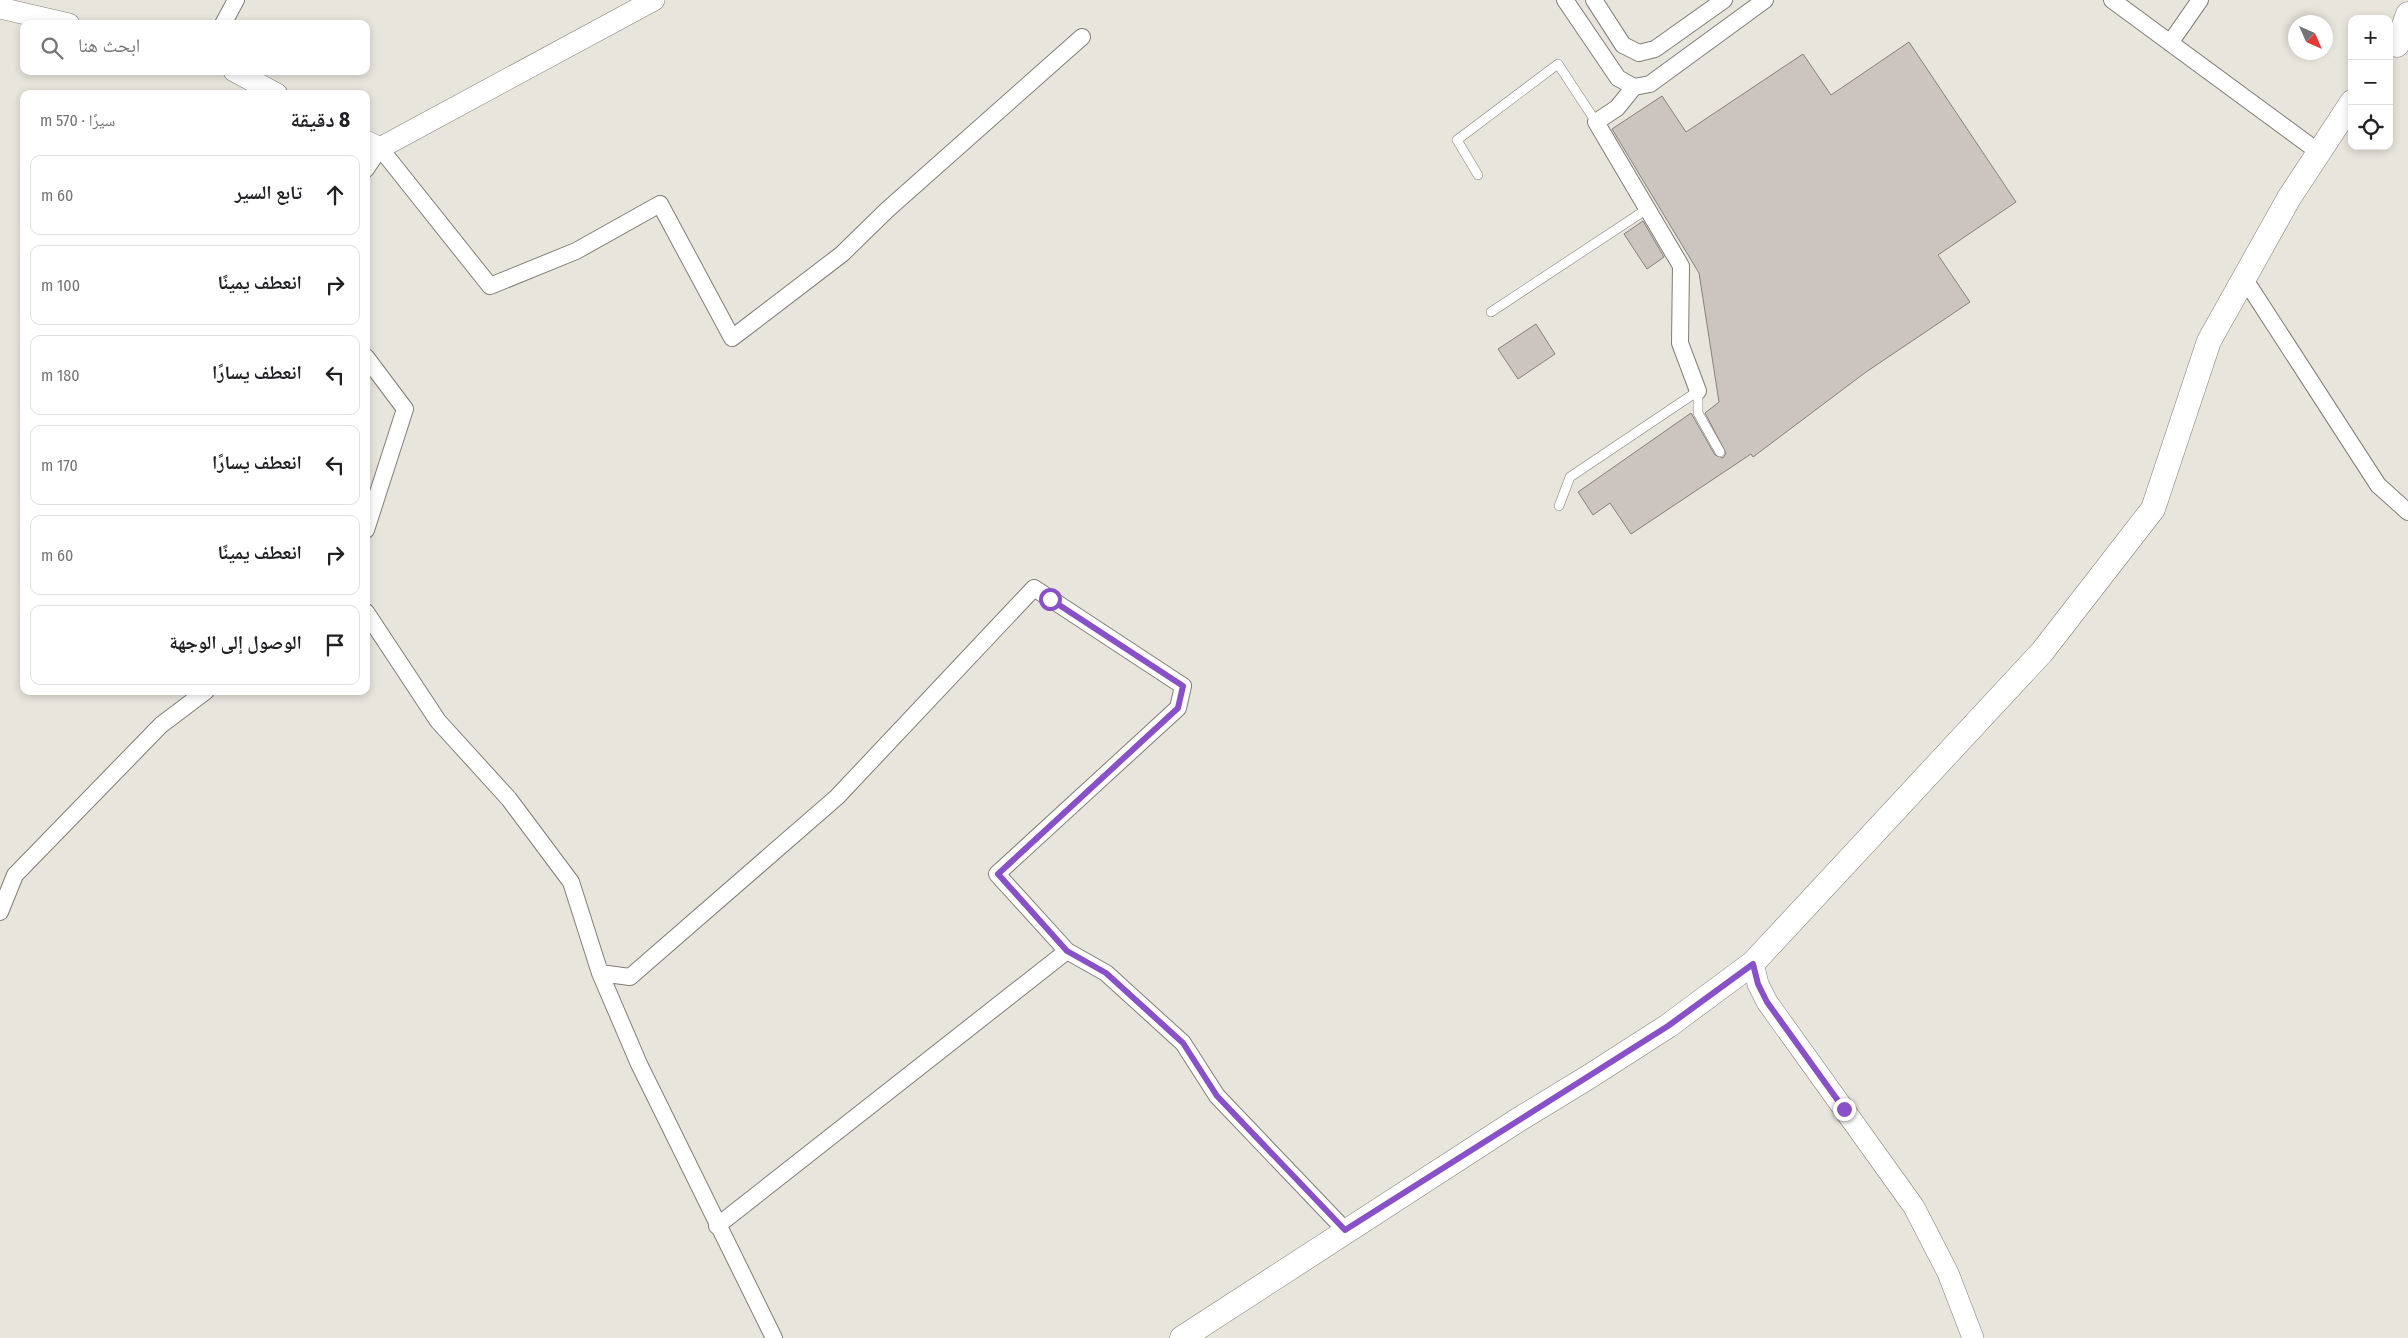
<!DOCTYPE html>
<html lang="ar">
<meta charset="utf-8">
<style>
body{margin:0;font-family:"Fira Sans Condensed","Noto Naskh Arabic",sans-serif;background:#f6f6f6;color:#202124;direction:rtl}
.controls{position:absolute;right:15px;top:15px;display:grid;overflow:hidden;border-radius:10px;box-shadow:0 2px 8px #0003}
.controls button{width:45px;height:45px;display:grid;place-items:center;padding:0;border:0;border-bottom:1px solid #e0e0e0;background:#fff;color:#202124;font:25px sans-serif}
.compass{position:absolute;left:2288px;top:15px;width:45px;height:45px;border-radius:50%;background:#fff;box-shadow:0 2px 8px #0003;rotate:135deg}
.stop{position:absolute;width:15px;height:15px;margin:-11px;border:4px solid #8851c8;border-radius:50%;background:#fff}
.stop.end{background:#8851c8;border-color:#fff;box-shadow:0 1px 5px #0008}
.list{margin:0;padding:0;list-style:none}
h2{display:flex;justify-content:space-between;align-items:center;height:65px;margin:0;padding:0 20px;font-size:21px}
h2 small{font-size:16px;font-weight:400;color:#757577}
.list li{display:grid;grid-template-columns:32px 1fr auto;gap:15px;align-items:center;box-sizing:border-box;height:80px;margin:0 10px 10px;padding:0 10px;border:1px solid #e0e0e0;border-radius:10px}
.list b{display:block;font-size:19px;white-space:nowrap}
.list em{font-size:16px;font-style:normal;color:#757577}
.icon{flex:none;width:28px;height:28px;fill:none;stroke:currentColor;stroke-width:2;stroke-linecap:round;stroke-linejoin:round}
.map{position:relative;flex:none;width:2408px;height:1338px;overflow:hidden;direction:ltr}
.search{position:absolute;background:#fff;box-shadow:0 2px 8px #0003;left:20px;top:20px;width:350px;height:55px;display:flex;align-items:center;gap:12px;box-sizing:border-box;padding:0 18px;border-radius:10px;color:#757577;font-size:19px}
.panel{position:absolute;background:#fff;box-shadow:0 2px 8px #0003;left:20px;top:90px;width:350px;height:605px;border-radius:10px;direction:rtl}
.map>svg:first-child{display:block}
.building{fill:#ccc4bf;stroke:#87817c}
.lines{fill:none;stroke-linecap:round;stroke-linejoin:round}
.service-casing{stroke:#817e77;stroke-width:10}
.minor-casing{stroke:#817e77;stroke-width:18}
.tertiary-casing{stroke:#817e77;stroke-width:22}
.secondary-casing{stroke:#817e77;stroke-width:25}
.service{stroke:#fff;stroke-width:9}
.minor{stroke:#fff;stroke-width:16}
.tertiary{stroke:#fff;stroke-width:21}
.secondary{stroke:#fff;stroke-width:24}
.route{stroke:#8851c8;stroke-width:6}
</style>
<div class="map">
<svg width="2408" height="1338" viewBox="0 0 2408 1338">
<rect width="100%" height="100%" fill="#e8e5dd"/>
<path class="building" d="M1909,42L2016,202L1938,255L1970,302L1866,372L1753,457L1751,454L1631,534L1610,503L1593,515L1578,492L1691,413L1715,455L1723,458L1726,453L1705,413L1719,402L1699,273L1612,129L1662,96L1686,132L1803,54L1831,95Z
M1643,221L1664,257L1647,269L1624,234Z
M1536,324L1555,354L1518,379L1498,349Z"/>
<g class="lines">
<defs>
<path id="service" d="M1478,175L1457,140L1558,64L1596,122
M1491,312L1647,209
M1698,391V413L1720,452
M1559,506L1570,477L1698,391"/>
<path id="minor" d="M1565,0L1618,78L1634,87L1650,84L1765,0
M1594,0L1623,45L1639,53L1655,49L1724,0
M2112,0L2320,153
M223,24L236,0
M2170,43L2200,0
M1634,87L1617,108L1596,122L1681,266L1680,343L1698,391
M366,169L380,148L490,286L576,251L660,204L732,338L842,254L887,210L1082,37
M2244,278L2378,485L2408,512
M366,357L405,409L366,530
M366,612L438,721L509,799L571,882L600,973L639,1064L774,1338
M0,912L15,875L161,725L206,691
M600,973L630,977L837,797L1034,588L1183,686L1178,708L997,874L1067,951
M717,1226L1067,951L1106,973L1183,1043L1217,1096L1345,1230"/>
<path id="tertiary" d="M0,8L69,24
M234,71L277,94
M366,141L380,148L654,0
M1753,963L1758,984L1767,1002L1914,1207L1948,1273L1973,1338"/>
<path id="secondary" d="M2397,45L2408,14
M1182,1338L1518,1120L1587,1078L1668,1026L1753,963L2042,652L2153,509L2209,341L2289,198L2352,102"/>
</defs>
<use href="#service" class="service-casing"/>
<use href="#minor" class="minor-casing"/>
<use href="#tertiary" class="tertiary-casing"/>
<use href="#secondary" class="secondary-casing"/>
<use href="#service" class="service"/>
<use href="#minor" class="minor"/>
<use href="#tertiary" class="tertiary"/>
<use href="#secondary" class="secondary"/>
</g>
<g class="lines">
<path class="route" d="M1050,599L1183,686L1178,708L998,874L1067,951L1106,973L1183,1043L1217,1096L1345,1230L1668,1026L1753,964L1758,984L1767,1002L1844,1109"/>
</g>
</svg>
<div class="controls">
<button>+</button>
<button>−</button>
<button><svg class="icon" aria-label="locate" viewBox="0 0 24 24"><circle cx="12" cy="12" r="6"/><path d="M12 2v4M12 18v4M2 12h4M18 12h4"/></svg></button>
</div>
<svg class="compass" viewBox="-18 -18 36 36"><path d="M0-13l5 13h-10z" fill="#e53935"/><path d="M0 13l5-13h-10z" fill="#757577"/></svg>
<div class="stop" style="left:1050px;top:599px"></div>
<div class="stop end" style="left:1844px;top:1109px"></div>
<div class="search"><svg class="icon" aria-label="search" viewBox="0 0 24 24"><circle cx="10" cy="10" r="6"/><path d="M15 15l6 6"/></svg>ابحث هنا</div>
<section class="panel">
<h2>8 دقيقة<small>سيرًا · 570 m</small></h2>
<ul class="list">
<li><svg class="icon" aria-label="ahead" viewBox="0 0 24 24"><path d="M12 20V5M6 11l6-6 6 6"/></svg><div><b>تابع السير</b></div><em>60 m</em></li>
<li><svg class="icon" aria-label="right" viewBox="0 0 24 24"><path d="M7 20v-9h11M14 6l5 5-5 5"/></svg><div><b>انعطف يمينًا</b></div><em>100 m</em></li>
<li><svg class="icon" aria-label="left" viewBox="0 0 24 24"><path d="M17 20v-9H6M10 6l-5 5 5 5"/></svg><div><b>انعطف يسارًا</b></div><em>180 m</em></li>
<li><svg class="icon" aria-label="left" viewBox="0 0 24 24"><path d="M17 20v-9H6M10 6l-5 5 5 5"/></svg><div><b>انعطف يسارًا</b></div><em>170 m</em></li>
<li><svg class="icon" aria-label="right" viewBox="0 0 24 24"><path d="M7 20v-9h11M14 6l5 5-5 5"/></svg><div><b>انعطف يمينًا</b></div><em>60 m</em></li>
<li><svg class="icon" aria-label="arrive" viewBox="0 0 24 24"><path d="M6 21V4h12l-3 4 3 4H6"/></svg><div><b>الوصول إلى الوجهة</b></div></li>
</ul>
</section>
</div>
